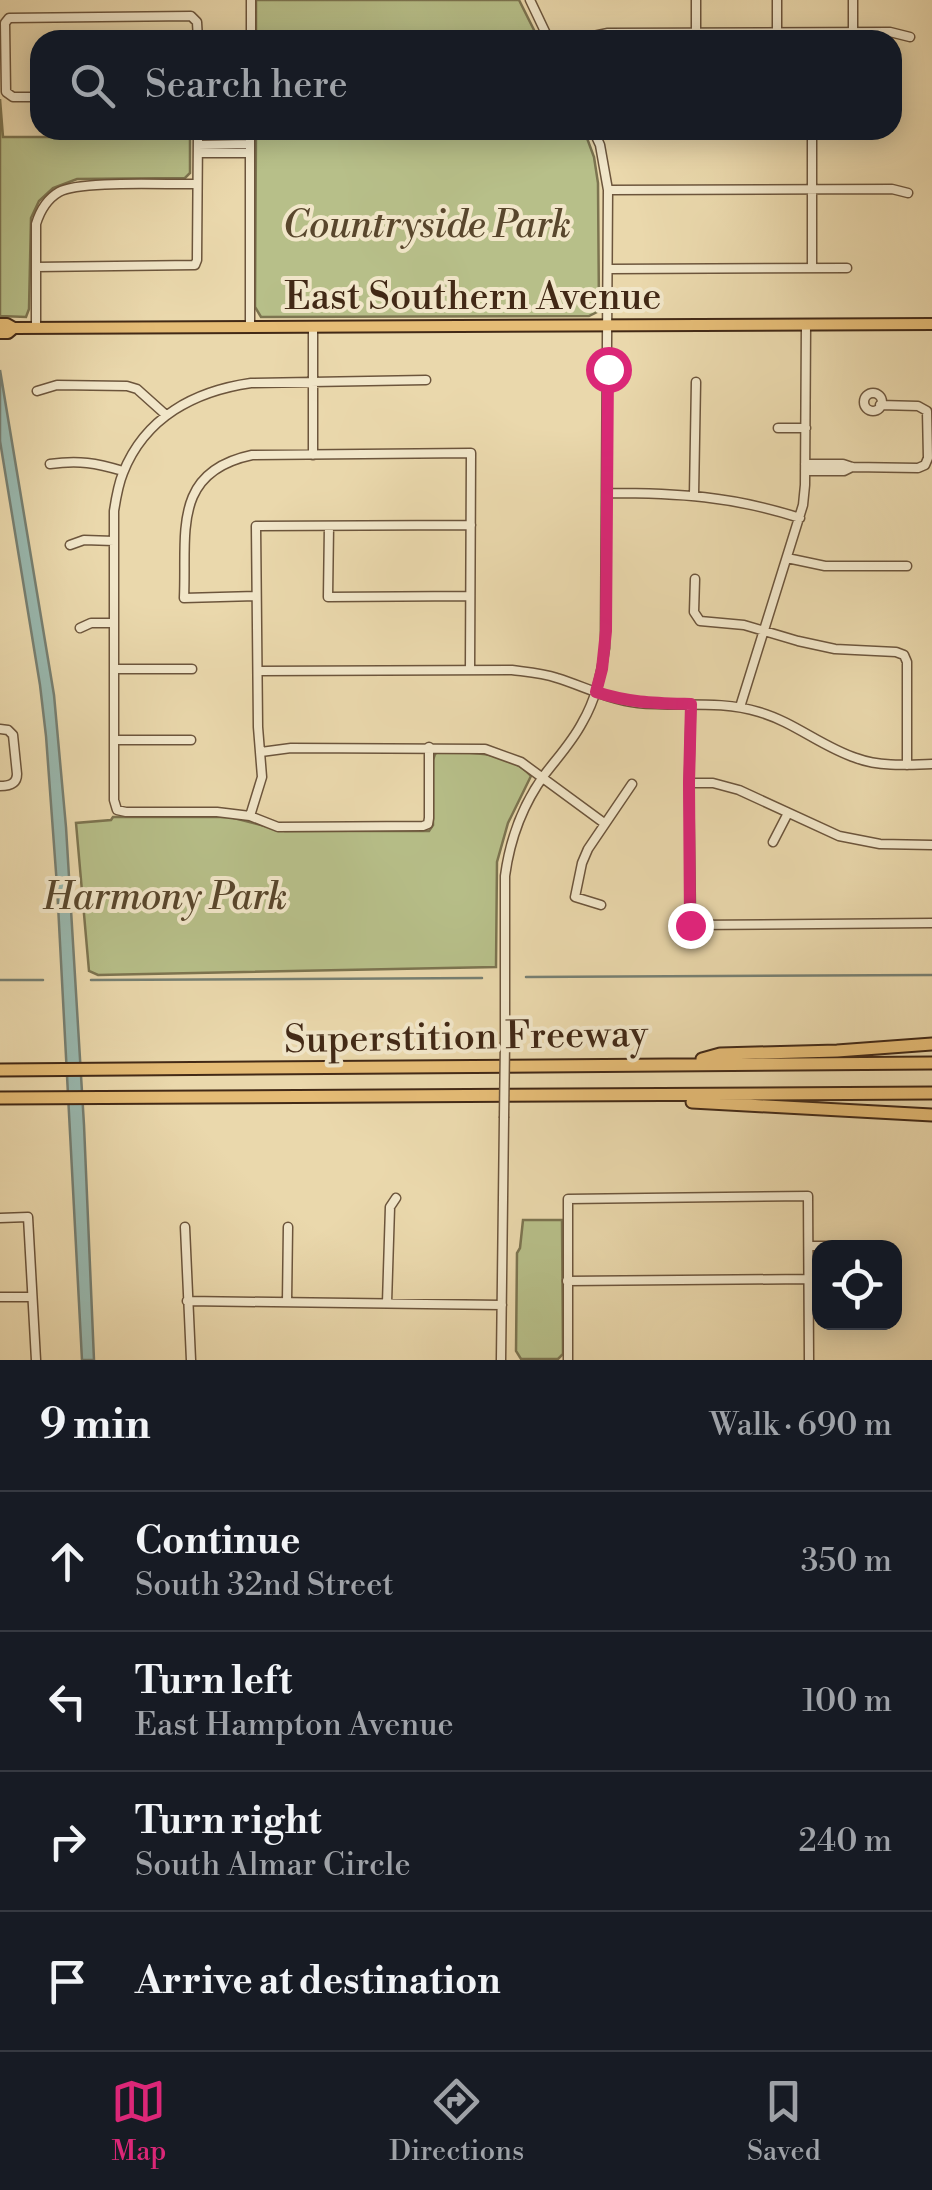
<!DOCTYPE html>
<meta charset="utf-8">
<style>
body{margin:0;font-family:"Libre Bodoni",serif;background:#242831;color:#f1f3f6}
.controls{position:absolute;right:30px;bottom:30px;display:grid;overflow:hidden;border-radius:20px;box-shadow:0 5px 25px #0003}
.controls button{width:90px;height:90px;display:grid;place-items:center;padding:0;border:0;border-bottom:2px solid #363941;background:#171b24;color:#f1f3f6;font:50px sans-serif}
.stop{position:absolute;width:30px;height:30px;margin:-22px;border:8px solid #db2777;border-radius:50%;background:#fff}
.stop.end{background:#db2777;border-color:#fff;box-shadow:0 2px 10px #0008}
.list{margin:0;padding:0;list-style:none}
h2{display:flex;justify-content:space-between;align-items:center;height:130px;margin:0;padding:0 40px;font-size:42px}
h2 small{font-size:32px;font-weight:400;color:#9ea1a6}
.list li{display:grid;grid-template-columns:65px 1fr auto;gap:30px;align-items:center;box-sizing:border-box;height:140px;padding:0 40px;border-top:2px solid #363941}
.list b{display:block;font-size:38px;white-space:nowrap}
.list p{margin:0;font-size:32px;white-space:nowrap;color:#9ea1a6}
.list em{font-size:32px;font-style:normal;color:#9ea1a6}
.icon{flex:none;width:55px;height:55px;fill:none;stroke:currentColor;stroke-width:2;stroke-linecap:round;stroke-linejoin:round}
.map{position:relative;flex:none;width:932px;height:1360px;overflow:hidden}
.search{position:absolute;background:#171b24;box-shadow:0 5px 25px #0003;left:30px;right:30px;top:30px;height:110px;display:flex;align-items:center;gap:25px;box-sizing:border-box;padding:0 35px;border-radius:30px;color:#9ea1a6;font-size:38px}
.sheet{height:690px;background:#171b24}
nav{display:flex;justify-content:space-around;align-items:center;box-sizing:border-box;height:140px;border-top:2px solid #363941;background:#171b24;font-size:28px;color:#9ea1a6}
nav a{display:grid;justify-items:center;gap:5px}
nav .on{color:#db2777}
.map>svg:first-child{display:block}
.green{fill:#b7bf89;stroke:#7c7450;stroke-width:2.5}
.water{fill:#99b9b0;stroke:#767f72;stroke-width:2.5}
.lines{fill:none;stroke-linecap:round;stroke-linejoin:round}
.stream{stroke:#767f72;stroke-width:2.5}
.minor-casing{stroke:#6c553c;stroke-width:11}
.major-casing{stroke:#422916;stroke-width:14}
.highway-casing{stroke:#422916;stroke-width:15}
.minor{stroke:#f1e6c9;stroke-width:8}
.major{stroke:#e5bc76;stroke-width:10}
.highway{stroke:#e5bc76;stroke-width:11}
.minor-bridge-casing{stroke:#6c553c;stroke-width:11;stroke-linecap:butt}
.minor-bridge{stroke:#f1e6c9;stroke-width:8}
.route{stroke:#db2777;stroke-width:12}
.labels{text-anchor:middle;stroke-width:8;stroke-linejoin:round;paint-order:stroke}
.park-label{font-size:38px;font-style:italic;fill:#59472d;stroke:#f1e6c9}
.street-label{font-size:38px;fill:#422916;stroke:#f1e6c9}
</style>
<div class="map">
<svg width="932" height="1360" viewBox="0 0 932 1360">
<rect width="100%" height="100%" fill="#ead8ac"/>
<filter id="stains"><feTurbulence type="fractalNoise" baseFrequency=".002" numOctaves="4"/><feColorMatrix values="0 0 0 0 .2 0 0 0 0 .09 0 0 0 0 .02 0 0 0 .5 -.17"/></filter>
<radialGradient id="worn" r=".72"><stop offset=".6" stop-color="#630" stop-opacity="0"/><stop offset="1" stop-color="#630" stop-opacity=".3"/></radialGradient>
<path class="green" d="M256,0H519L539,40H256Z
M0,99L3,137H190V173L185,178L77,179L53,188L39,201L31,218L29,309L26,317L0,316Z
M256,130H584L594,157L598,183L599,311L589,316L261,317L255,307Z
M438,752C469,752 509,751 531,776L508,823L497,862L496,967L98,975L89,971L76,823L111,820L113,817H230L285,831H429L433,825V760L435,754Z
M523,1220H562L563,1354L558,1359H521L516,1351L517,1253L520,1248Z"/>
<path class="water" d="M0,370L54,695L66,827L84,1125L94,1360H82L57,886L46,736L40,685L0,441Z"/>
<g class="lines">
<path class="stream" d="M526,977L932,975
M0,980H43
M91,980L482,978"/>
<defs>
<path id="minor" d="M530,0L549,40
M696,0V32
M777,32V0
M853,32V0
M251,40V0
M574,40L608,33L890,32L910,37
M40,97H13L6,92L5,23L9,18L191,16L197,22L198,40
M198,145L250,144
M198,153H250
M608,190L892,189L908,193
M36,267L195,265L197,260L198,130
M812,268V130
M609,269L847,268
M250,327V130
M36,328V224C40,211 47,199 59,192C79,180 170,185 197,184
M426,380L251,383C195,391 145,417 123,473C118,485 116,498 114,511V800L117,810L126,812H217L250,816L278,827L423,826L428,824L429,818V747
M37,391L57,385L127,386L137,389L166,415
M864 402a9 9 0 1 1 18 0a9 9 0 1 1-18 0Z
M778,428H806
M313,455V326
M50,464C79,460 96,463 123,471
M805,464H843L852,467L918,468L925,465L928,458L927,411L918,406L880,405
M805,471H844L852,467
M607,493C678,493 732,496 800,518
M694,495L696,382
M329,526L328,597L470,596
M70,545L84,540L114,541
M787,558L825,566H907
M695,579L694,612L700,621L744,625L798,641L835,649L896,652L904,655L907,662V765
M256,596L184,598C187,534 171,472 252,455L471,453L470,670
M80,628L91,623H114
M114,669H192
M258,671L512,670C527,672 542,673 557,678C583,686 610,700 638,703C678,707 720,700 759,712C794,722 822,747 856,758C880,767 907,765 932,764
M691,704L689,783L691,925L932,923
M740,707L803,505L805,485L806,325
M0,729L8,730L13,735L17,774C17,784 9,786 0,786
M114,740H191
M261,752L291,748L485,749L521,762L604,823
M689,783H713L739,790L839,836L880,844L932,845
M250,816L262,777L258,727L256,526L471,525
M773,842L788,813
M601,905L575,897L582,863L588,849L632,784
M505,1042V876C510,839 523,804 545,774C558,757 572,742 582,723C596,699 601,675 605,648L608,190L600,145L593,130
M0,1218L28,1217L36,1360
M185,1227L191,1360
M809,1246H843
M567,1281L809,1279
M0,1297H32
M187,1301L502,1305
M287,1302L288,1227
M387,1303L390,1207L396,1198
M501,1360L504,1118
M568,1360V1199L808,1196L809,1360"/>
<path id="major" d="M0,324H7L14,328L932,324
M0,333H8L14,328"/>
<path id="highway" d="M702,1059L720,1054L837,1051L932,1044
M0,1070L932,1063
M0,1098L932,1093
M692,1102L932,1115"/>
</defs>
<use href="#minor" class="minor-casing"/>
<use href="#major" class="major-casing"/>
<use href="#highway" class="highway-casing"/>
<use href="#minor" class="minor"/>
<use href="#major" class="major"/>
<use href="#highway" class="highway"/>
<defs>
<path id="minor-bridge" d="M504,1118L505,1042"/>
</defs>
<use href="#minor-bridge" class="minor-bridge-casing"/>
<use href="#minor-bridge" class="minor-bridge"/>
</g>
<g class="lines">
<path class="route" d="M608,369L606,631L602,669L596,692C630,703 656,703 691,704L689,783L690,925"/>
</g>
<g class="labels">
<g class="park-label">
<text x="427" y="237">Countryside Park</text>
<text x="165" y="909">Harmony Park</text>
</g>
<g class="street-label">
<text x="473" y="309">East Southern Avenue</text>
<text transform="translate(466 1036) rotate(-1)" y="13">Superstition Freeway</text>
</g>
</g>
<rect width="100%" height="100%" filter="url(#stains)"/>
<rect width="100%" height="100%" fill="url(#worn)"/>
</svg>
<div class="controls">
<button><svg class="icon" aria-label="locate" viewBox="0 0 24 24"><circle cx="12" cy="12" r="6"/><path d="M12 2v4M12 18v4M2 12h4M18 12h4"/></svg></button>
</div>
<div class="stop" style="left:608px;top:369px"></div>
<div class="stop end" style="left:690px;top:925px"></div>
<div class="search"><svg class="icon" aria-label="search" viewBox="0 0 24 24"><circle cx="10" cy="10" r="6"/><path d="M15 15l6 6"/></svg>Search here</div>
</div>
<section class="sheet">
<h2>9 min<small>Walk · 690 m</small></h2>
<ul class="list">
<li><svg class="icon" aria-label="ahead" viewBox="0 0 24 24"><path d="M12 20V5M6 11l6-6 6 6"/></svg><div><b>Continue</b><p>South 32nd Street</p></div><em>350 m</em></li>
<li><svg class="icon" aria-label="left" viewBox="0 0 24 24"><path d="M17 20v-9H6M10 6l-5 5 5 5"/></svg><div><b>Turn left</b><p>East Hampton Avenue</p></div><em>100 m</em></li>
<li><svg class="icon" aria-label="right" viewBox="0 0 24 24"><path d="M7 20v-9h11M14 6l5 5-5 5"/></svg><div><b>Turn right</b><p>South Almar Circle</p></div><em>240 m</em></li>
<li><svg class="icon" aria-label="arrive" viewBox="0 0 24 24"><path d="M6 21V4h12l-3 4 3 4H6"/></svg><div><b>Arrive at destination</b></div></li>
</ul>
</section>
<nav>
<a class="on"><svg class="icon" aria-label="map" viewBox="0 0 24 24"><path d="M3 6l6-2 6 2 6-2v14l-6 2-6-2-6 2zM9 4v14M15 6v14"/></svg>Map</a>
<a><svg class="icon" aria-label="directions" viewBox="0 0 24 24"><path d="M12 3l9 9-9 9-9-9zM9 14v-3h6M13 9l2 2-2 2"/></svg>Directions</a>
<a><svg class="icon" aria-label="saved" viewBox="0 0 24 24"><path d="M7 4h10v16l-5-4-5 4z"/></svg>Saved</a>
</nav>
